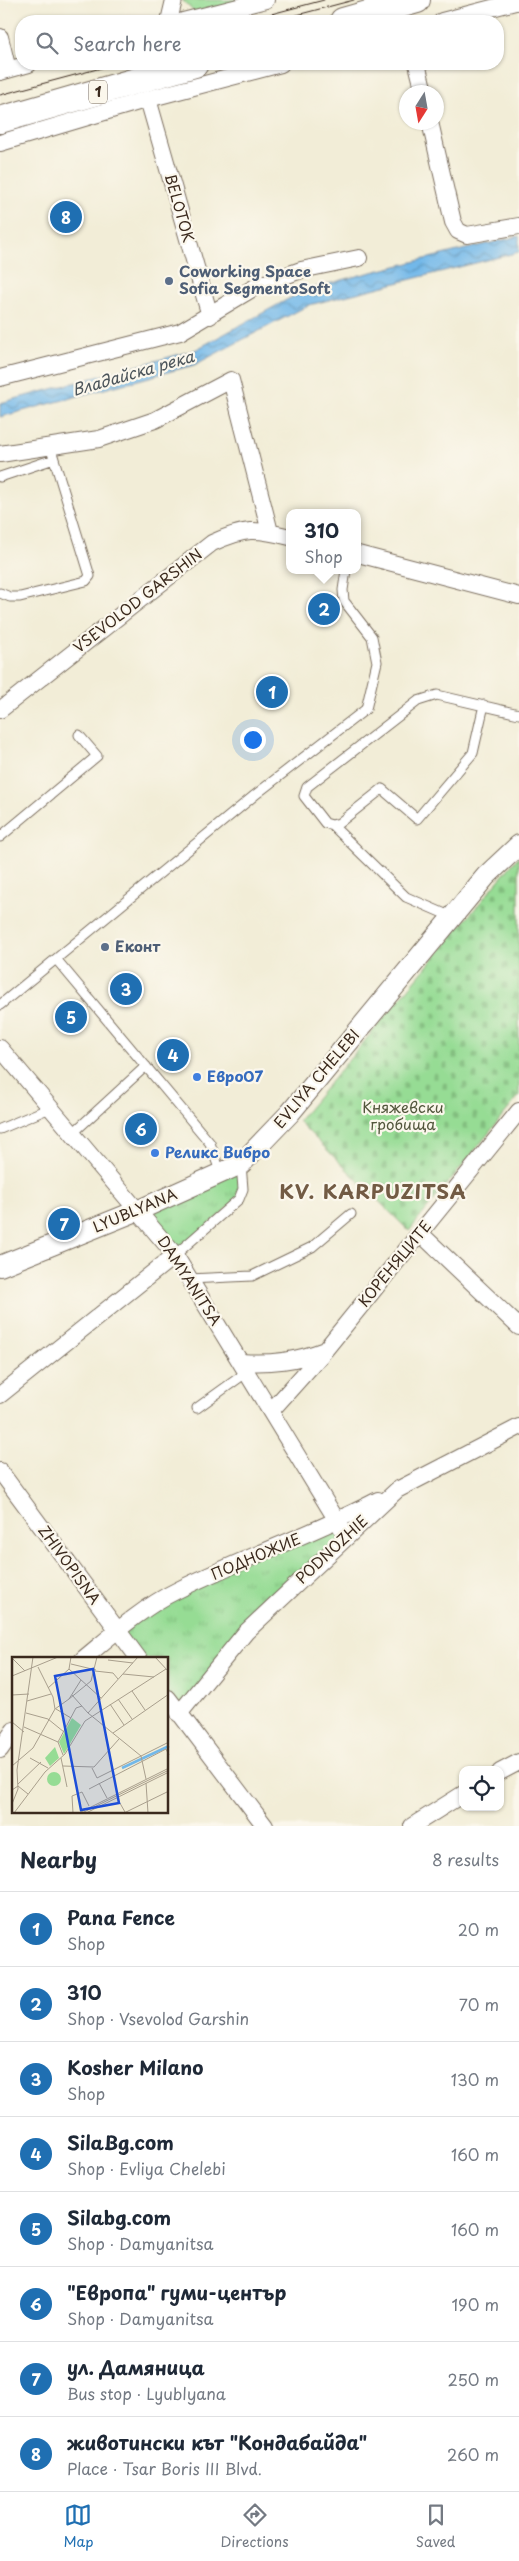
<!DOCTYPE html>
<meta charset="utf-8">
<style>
body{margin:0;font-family:"Playpen Sans",sans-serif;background:#f6f6f7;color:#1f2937}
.controls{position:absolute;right:15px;bottom:15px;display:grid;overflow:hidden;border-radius:10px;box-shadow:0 1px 4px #0004}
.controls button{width:45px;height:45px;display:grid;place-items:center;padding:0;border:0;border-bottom:1px solid #e0e1e3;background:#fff;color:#1f2937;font:25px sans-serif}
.compass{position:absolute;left:399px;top:85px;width:45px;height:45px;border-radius:50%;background:#fff;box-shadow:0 1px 4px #0004;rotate:191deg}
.you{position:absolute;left:252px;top:739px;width:18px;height:18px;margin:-12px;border:4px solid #fff;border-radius:50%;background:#1a73e8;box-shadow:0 0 0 8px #1a73e833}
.badge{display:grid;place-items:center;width:32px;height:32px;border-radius:50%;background:#1f6fb2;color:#fff;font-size:16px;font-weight:700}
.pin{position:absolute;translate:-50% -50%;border:2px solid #fff;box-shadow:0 1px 5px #0006}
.popup{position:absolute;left:286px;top:509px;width:75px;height:65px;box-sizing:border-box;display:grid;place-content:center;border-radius:10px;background:#fff;filter:drop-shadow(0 1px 4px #0005);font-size:16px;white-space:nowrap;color:#747a83}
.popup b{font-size:19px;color:#1f2937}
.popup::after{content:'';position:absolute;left:50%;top:100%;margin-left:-10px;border:10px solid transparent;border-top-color:#fff}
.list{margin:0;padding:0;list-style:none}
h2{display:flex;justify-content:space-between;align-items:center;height:65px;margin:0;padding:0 20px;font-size:21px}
h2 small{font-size:16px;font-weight:400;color:#747a83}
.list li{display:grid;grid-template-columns:32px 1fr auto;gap:15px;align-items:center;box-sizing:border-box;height:75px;padding:0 20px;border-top:1px solid #e0e1e3}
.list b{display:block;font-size:19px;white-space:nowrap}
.list p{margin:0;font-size:16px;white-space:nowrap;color:#747a83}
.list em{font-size:16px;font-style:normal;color:#747a83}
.icon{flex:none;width:28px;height:28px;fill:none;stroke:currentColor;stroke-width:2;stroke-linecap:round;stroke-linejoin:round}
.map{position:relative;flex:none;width:519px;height:1826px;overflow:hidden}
.search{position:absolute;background:#fff;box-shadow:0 1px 4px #0004;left:15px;right:15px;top:15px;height:55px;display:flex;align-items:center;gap:12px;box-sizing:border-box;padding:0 18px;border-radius:20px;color:#747a83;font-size:19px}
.sheet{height:665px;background:#fff}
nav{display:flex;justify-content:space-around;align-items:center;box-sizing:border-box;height:70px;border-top:1px solid #e0e1e3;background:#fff;font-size:14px;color:#747a83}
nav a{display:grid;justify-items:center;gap:2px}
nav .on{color:#1f6fb2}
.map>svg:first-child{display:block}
.grass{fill:url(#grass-tufts);stroke:#688359}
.cemetery{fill:url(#cemetery-stones);stroke:#688359}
.water{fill:url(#water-waves);stroke:#567184}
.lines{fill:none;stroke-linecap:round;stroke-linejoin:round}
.service-casing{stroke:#7b6e5f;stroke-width:11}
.minor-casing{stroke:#7b6e5f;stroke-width:18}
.tertiary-casing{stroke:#7b6e5f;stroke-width:22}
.primary-casing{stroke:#7b6e5f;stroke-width:28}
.service{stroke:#fff;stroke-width:9}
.minor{stroke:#fff;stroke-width:16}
.tertiary{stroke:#fff;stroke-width:20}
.primary{stroke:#fff;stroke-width:26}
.tram{stroke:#3b2a1e;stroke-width:1}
.service-dot{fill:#5c6f8a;stroke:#fbf7ec;stroke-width:2}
.shop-dot{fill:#3f7fe0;stroke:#fbf7ec;stroke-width:2}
.labels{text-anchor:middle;stroke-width:4.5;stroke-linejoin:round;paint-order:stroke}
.shield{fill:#fbf7ec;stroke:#75685c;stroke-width:1}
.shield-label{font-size:14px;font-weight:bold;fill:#3b2a1e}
.street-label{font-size:15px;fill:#3b2a1e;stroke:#fbf7ec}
.service-label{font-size:15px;font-weight:bold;fill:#4e5e75;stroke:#fbf7ec;text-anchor:start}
.shop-label{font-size:15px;font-weight:bold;fill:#366cbe;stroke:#fbf7ec;text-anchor:start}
.park-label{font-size:15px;fill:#52563c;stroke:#fbf7ec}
.water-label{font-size:16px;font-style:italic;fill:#4c555b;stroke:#fbf7ec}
.district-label{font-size:20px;font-weight:bold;letter-spacing:1px;fill:#725b44;stroke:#fbf7ec}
.inset-river{fill:none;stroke:#72b8e9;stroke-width:2.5}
.inset-road{fill:none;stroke:#a99f8d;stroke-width:1}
.view{fill:#1d4ed8;fill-opacity:0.15;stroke:#1d4ed8;stroke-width:2.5}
.inset-edge{fill:none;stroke:#3b2a1e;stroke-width:2.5}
</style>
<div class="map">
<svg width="519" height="1826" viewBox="0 0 519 1826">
<defs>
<pattern id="grass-tufts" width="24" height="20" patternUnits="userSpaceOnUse" patternTransform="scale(1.25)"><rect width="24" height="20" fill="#96dc94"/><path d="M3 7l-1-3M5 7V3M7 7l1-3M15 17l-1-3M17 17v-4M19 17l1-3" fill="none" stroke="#82bd7f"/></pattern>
<pattern id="cemetery-stones" width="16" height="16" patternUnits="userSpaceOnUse" patternTransform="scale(1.25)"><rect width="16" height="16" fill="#96dc94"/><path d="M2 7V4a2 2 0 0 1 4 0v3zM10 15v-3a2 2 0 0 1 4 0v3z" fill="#82bd7f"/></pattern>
<pattern id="water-waves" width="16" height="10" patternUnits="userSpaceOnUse" patternTransform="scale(1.25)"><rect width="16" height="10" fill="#72b8e9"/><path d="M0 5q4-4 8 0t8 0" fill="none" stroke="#5f96bc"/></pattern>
</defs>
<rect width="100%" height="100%" fill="#fbf7ec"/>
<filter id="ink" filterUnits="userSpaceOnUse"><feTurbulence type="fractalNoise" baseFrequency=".02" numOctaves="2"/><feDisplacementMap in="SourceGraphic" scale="10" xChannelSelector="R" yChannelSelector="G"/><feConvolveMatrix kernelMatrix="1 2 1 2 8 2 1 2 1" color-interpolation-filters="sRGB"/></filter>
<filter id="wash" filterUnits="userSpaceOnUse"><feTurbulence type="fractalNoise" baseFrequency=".0096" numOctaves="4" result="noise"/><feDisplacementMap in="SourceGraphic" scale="20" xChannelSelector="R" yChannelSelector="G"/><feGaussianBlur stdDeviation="1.12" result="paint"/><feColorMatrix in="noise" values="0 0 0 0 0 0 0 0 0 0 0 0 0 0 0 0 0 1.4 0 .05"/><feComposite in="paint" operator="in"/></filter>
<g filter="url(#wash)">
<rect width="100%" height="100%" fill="#f2edd7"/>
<path class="grass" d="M182,0H252L194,12Z
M241,1164L242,1195L175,1255L139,1210Z
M338,1522L347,1537L302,1577L179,1714L168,1698V1659L139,1658L118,1630L174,1591Z"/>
<path class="cemetery" d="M519,856V1096L409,1231L298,1121Z"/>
<path class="water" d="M519,236V252L309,305L194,365L0,417V403L195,350L303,291L360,275Z"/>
</g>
<g filter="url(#ink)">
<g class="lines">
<defs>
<path id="service" d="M0,477L54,459
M0,593L10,597H20L86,581L90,576L50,446
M332,825L339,823L382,789L417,819L473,753L484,705
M0,837L97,756L79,735
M452,917L406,897L332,825L325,823L304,796L307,787L418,701L437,695L519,714
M56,959L210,1143L221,1174
M0,1005L255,795L366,709L377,662L372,637L344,601L343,590L346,570
M0,1129L50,1108
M72,1134L146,1066
M175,1255L239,1199L243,1189L241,1164
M189,1279L252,1276L312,1247L351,1214
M197,1408L247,1372"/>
<path id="minor" d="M169,21L174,0
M183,21L266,0
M442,21L519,1
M0,37L8,70
M417,64L424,92
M0,72L29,64
M148,99L210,316
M430,122L453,222L458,231L467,235L519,226
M0,143L148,99L281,64
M0,378L180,332L257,286L301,270L359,258
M0,454L99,439L155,420L231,380L270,532
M358,554L519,596
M0,710L212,543C245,528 255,528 290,537
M0,1048L175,1255L347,1537
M421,1234L519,1327
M241,1362C271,1364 296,1361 325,1350L519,1111
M0,1395L175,1255
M271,1411L322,1354
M0,1471L139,1659
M83,1659C111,1636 143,1607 176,1591C242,1558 312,1535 378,1500
M168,1698L265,1826
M179,1714L246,1632L397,1490L519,1427
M0,1750L14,1730
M500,1772L519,1762
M412,1826L463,1794"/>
<path id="tertiary" d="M0,1266L139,1210L241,1164L290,1113L486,876L519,845"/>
<path id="primary" d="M343,21L417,0
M0,120L195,64"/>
</defs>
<use href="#service" class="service-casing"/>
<use href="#minor" class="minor-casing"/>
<use href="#tertiary" class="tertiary-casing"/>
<use href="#primary" class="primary-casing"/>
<use href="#service" class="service"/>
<use href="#minor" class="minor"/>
<use href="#tertiary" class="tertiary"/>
<use href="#primary" class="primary"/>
<path class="tram" d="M245,21L324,0
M274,21L354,0
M0,95L116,64"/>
</g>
</g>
<g class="service-dot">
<circle cx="169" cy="281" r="5"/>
<circle cx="105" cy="947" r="5"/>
</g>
<g class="shop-dot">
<circle cx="197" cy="1077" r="5"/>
<circle cx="155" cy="1153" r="5"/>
</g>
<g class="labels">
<rect class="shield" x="89" y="80.5" width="18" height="23" rx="4"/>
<g class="shield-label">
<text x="98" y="97">1</text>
</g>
<g class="street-label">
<text transform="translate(179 208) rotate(74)" y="5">BELOTOK</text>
<text transform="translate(138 601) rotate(-38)" y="5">VSEVOLOD GARSHIN</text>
<text transform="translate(317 1079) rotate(-50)" y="5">EVLIYA CHELEBI</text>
<text transform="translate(135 1211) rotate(-23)" y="5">LYUBLYANA</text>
<text transform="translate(395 1264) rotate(-51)" y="5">КОРЕНЯЦИТЕ</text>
<text transform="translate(189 1281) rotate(57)" y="5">DAMYANITSA</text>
<text transform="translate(332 1550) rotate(-43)" y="5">PODNOZHIE</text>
<text transform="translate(256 1557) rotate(-23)" y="5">ПОДНОЖИЕ</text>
<text transform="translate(69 1565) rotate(54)" y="5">ZHIVOPISNA</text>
</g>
<g class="service-label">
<text x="179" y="277">Coworking Space<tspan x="179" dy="17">Sofia SegmentoSoft</tspan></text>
<text x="115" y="952">Еконт</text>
</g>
<g class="shop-label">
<text x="207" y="1082">Евро07</text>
<text x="165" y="1158">Реликс Вибро</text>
</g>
<g class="park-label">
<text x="403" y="1113">Княжевски<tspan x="403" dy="17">гробища</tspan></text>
</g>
<g class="water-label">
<text transform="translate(133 373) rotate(-16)" y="6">Владайска река</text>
</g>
<g class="district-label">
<text x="373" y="1199">KV. KARPUZITSA</text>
</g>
</g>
<g transform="translate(12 1657)">
<rect width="156" height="156" fill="#f2edd7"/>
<path d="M43,90L47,101L38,109L33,101Z" fill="#96dc94"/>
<path d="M60,61L69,68L52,97L47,85Z" fill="#96dc94"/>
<path d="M35 122a7 7 0 1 1 14 0a7 7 0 1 1-14 0Z" fill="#96dc94"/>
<path class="inset-river" d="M110,111L157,89"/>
<path class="inset-road" d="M143,0L157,15M0,1L13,14M96,3L121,6M59,7L84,13M57,12L89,41M83,14L101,16L106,22M111,17L142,20M0,19L46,0M36,31L57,12L59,0M120,34L133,53M0,38L17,37M60,38L76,56L129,99L134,122M57,42L79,24L85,0M106,42L120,62M15,44L39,37M98,47L112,68M43,52L57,42L69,23M44,52L59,61M14,56L36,62L52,75M76,56L126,0M0,65L12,75M12,70L46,85L51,98M101,76L157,37M46,85L64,51L70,49M18,101L36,111M49,101L55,130M0,109L21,91L43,52L41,40L26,10M51,109L82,110L107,82M80,111L85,121L157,85M87,126L95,141M134,126L136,156M6,127L29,105M77,132L154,92L157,98M0,133L6,129L16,137M105,141L113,155M0,147L6,132L5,113L21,0M2,156L33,115L53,97L73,64L154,12M61,156L60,139L70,135L77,149M67,156L157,111M70,156L157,113M74,156L157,115M112,156L157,134"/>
<path class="view" d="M81,12L107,146L69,153L43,19Z"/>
<rect width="156" height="156" class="inset-edge"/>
</g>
</svg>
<div class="controls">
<button><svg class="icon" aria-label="locate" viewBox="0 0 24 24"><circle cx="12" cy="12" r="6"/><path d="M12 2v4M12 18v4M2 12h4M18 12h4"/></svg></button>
</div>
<svg class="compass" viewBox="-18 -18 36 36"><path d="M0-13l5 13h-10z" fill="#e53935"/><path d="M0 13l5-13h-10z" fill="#747a83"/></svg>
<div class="you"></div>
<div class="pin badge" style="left:272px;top:692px">1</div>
<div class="pin badge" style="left:324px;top:609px">2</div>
<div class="popup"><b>310</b>Shop</div>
<div class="pin badge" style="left:126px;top:989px">3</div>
<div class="pin badge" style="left:173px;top:1055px">4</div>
<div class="pin badge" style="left:71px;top:1017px">5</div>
<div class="pin badge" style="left:141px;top:1129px">6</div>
<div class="pin badge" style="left:64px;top:1224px">7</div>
<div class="pin badge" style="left:66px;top:217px">8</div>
<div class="search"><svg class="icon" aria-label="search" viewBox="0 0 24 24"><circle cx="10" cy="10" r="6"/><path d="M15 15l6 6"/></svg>Search here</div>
</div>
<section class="sheet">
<h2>Nearby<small>8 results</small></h2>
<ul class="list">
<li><span class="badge">1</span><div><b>Pana Fence</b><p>Shop</p></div><em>20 m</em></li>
<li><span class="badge">2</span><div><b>310</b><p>Shop · Vsevolod Garshin</p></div><em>70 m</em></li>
<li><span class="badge">3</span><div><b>Kosher Milano</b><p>Shop</p></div><em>130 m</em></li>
<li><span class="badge">4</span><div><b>SilaBg.com</b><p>Shop · Evliya Chelebi</p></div><em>160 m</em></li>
<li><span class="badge">5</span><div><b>Silabg.com</b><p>Shop · Damyanitsa</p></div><em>160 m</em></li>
<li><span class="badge">6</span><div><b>&quot;Европа&quot; гуми-център</b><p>Shop · Damyanitsa</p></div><em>190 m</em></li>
<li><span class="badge">7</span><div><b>ул. Дамяница</b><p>Bus stop · Lyublyana</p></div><em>250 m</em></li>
<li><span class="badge">8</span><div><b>животински кът &quot;Кондабайда&quot;</b><p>Place · Tsar Boris III Blvd.</p></div><em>260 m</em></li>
</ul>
</section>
<nav>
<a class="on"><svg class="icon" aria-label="map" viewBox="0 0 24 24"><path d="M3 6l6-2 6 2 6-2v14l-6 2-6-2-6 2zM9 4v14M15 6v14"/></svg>Map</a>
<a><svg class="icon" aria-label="directions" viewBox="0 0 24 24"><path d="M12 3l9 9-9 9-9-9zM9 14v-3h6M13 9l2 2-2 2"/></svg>Directions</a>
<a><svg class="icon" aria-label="saved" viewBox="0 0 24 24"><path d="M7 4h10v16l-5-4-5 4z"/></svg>Saved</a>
</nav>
